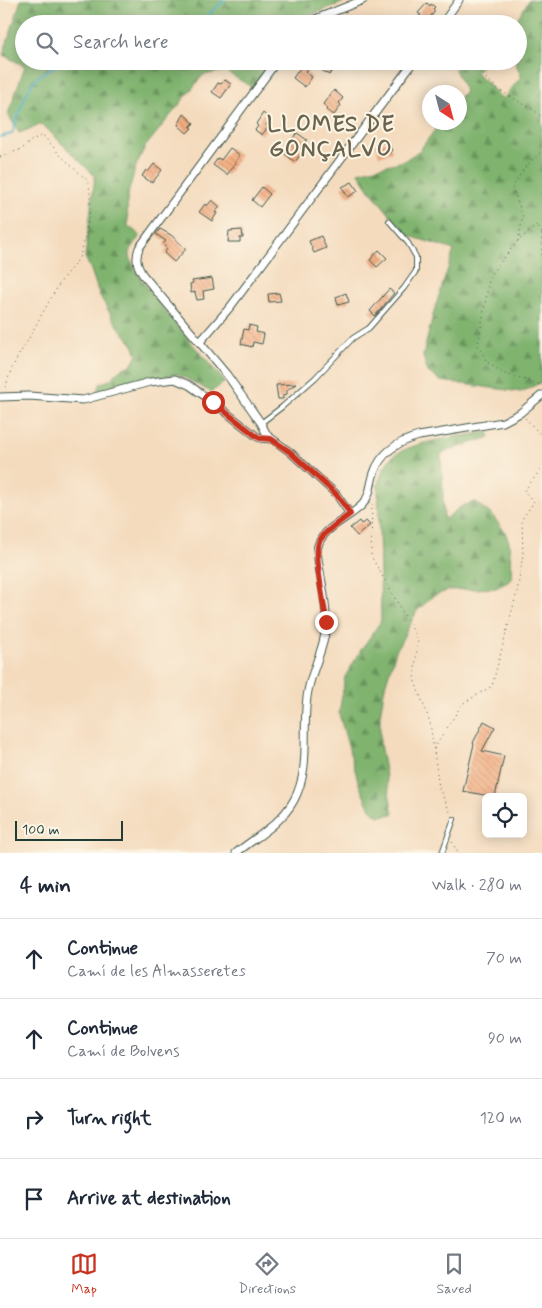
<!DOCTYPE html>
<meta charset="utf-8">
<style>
body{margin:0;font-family:Mynerve,sans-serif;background:#f6f6f7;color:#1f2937}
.controls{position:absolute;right:15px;bottom:15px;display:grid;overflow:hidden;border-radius:8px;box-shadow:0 2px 12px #0003}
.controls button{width:45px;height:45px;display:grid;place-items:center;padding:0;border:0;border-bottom:1px solid #e0e1e3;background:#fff;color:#1f2937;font:25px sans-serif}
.compass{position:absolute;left:422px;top:85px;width:45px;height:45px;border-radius:50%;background:#fff;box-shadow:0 2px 12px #0003;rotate:144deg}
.scale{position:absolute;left:15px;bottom:12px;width:108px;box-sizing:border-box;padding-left:5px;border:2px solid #1f3d34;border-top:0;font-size:14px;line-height:18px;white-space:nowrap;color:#1f3d34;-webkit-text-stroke:4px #fcf5e5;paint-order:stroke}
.stop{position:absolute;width:15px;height:15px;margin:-11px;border:4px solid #c8321e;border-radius:50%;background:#fff}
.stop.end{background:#c8321e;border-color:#fff;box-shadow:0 1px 5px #0008}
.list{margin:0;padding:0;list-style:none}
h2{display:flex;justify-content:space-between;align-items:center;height:65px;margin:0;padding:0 20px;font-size:21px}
h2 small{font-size:16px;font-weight:400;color:#747a83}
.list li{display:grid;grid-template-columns:32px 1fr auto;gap:15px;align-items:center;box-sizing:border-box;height:80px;padding:0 20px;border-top:1px solid #e0e1e3}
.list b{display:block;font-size:19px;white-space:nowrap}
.list p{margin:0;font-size:16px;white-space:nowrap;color:#747a83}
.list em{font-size:16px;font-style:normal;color:#747a83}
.icon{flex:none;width:28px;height:28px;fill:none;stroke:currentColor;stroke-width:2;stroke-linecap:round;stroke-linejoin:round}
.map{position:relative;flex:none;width:542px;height:853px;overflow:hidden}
.search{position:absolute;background:#fff;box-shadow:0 2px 12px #0003;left:15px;right:15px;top:15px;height:55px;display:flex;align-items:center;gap:12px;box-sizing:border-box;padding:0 18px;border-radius:28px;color:#747a83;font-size:19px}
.sheet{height:385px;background:#fff}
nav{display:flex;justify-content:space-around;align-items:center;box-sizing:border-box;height:70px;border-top:1px solid #e0e1e3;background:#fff;font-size:14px;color:#747a83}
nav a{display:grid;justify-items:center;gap:2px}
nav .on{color:#c8321e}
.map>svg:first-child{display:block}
.forest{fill:url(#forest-firs);stroke:#4f7851}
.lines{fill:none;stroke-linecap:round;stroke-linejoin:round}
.stream{stroke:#3fa9bf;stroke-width:2}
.building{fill:url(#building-back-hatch)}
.lane-casing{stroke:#3f5549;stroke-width:6}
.street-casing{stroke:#3f5549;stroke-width:9}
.path{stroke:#3f5549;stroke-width:1;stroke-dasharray:1 4;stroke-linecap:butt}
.lane{stroke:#fff;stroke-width:4}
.street{stroke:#fff;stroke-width:7}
.route{stroke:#c8321e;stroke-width:6}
.labels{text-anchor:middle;stroke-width:4;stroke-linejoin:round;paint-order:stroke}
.district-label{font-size:22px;font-weight:bold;letter-spacing:1px;fill:#6a644f;stroke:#fcf5e5}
</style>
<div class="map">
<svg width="542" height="853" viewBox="0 0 542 853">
<defs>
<pattern id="forest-firs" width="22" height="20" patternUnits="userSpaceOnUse" patternTransform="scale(1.25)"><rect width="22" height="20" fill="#7fb36e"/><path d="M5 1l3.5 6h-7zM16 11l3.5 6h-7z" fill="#67935b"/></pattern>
<pattern id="building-back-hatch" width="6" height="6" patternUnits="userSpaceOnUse" patternTransform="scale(1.25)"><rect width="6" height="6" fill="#f5ad81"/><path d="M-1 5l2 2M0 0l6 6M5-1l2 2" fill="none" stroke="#c68e6a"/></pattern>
</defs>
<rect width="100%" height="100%" fill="#fcf5e5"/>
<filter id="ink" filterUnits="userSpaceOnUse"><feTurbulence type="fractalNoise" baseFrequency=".02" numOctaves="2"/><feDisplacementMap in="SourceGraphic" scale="10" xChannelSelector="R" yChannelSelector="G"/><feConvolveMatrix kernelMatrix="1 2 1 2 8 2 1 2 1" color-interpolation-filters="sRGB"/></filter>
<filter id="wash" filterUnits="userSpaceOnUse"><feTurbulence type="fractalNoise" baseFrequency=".0096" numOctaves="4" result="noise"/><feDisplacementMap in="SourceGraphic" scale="20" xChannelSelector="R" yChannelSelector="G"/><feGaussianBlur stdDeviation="1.12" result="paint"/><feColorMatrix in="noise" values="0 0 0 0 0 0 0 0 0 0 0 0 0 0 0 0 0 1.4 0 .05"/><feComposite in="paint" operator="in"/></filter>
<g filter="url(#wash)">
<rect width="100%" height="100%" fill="#f4dbbe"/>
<path class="forest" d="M21,0H350L310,15L299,24H24V61H272L253,88L225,71L203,75L145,147L136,166L129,190L127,201L128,226L140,235C137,241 129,249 130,256C132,278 207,360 225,382L211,392L178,374L129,383L96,393L101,383L110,380L119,370L131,365L137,354L133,345L115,322L99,294L91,270L85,257L95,176L42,124L19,133L8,114L25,66L3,55Z
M529,0H542V382L521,392L441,381L428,372L423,356L434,311L454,250L407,235L373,194L358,172L404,161L420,150L440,123L460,122V97L465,91L451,61H490L483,65L476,72L503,99L521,77L515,61H518V24H514Z
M488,432L490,437L441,453L444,520L462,506L475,502L492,515L505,532L509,542L512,576L508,582L496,588L449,590L433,596L417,611L396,651L385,686L380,715V744L393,814L380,816L374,813L367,803L359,784L339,714L345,677L361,650L381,621L378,484C381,475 384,466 390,459C410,440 461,437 488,432Z"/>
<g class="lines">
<path class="stream" d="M197,24L225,0
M0,137L12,134C17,118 24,96 33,82C41,72 56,66 67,61"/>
</g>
<g id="blocks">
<path class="building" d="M427,3L430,6L431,4L435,7L433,9L435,11L427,21L425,19L422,21L418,17L421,15L418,13Z
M291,61H300L309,68L305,72L312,77L305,87L293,78L300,68Z
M326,61H339L329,75L320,69Z
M225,80L231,84L221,98L212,92L218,83L221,84Z
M334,90L343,98L339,103L341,105L334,115L326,110L328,108L323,104Z
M263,113L270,119L266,125L268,127L262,135L255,130L258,126L256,124Z
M184,114L194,123L190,127L192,128L187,133L178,125Z
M297,133L307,140L300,149L303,151L295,162L284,153L295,140L293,138Z
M389,141L392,152L379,156L376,144Z
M230,148L240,155L227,175L213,165L218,158L221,160Z
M154,164L162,170L152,183L142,176L146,170L148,172Z
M352,182L358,191L348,197L342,187Z
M262,187L270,194L260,207L252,200Z
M212,200L220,207L215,212L217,213L212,221L199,212L205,204L207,206Z
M160,229L171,235L186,249L174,262L164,253L167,249L163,244L166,241L156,234Z
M242,230L243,238H240V242H228L229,231Z
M321,236L326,248L314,253L309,241Z
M379,250L387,258L377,267L370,260Z
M212,278L214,289L203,291L204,299L197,300L195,292L191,293L190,284L193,283L192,281Z
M389,289L394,293L375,316L370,311Z
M279,293L281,301L269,302L268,294Z
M346,293L349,302L338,305L336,297Z
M249,325L257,327L256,332L264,334L262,344L253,342L252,347L241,344L244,329L248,330Z
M296,384L287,390V394L283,395V399H278L276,385Z
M359,521L361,524L366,521L370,525L357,536L350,528Z
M484,721L495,727L482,751L504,756L495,797L463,791L474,744L473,743Z"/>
</g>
</g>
<g filter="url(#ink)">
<use href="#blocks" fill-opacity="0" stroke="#3f5549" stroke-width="1"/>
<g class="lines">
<defs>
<path id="lane" d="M261,423L282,407L315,378L353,338L369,328L404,288L416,271V257L408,243L389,221
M442,853L454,819"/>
<path id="street" d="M306,24L313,20L363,0
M442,24L459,0
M277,61L139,248C135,259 137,266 143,275L227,375L261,423L267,435L290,452L336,494L350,514
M200,342L231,306L414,61
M0,397L29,396L83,400L150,382L175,379L189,385L213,402L256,436L260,438L271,439
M236,853C256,837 281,824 294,800C312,767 301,727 308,691C312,668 326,646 326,622C327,598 319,574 317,550C320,528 347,520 362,505C371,496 370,484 374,473C381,452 400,441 419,436L503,422L520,413L542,395"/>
</defs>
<use href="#lane" class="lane-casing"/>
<use href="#street" class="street-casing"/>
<path class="path" d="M468,61L499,90L534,110L542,117
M0,157L22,149L32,140L43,135L60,155L87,180C95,195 86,239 80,255C77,264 67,271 62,280C50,299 39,319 28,340C19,355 8,371 6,389
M542,233L537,225L517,242L490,275L478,345L487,362L505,374L542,385
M542,234V277
M518,241L523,216L512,188L525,167L542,151
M525,418L542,436
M372,504L371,556L418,639L414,679L430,722L439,788L451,814
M434,749L462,704L492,686L517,592L523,555L522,519L534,502L524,491L542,468
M452,842L458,853"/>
<use href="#lane" class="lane"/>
<use href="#street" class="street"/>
</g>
</g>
<g class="lines" filter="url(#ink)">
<path class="route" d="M213,402L256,436L260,438L271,439L290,452L336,494L345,506L350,514C340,522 326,530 320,540C312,553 325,605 326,622"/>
</g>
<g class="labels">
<g class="district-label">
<text x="331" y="131">LLOMES DE<tspan x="331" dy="25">GONÇALVO</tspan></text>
</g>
</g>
</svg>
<div class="controls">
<button><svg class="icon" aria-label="locate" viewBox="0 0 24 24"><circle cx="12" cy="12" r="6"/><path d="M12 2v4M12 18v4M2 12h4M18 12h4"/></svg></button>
</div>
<svg class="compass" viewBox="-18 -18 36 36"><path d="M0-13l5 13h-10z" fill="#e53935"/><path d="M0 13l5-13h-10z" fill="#747a83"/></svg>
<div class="scale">100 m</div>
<div class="stop" style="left:213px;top:402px"></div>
<div class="stop end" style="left:326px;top:622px"></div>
<div class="search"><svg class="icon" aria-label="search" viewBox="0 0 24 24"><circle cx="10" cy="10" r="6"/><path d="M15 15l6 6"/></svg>Search here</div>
</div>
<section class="sheet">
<h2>4 min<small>Walk · 280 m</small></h2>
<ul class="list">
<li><svg class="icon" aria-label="ahead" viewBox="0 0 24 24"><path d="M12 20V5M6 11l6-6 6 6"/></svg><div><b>Continue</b><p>Camí de les Almasseretes</p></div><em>70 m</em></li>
<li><svg class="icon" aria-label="ahead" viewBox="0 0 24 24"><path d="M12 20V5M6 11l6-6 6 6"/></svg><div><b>Continue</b><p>Camí de Bolvens</p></div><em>90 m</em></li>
<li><svg class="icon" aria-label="right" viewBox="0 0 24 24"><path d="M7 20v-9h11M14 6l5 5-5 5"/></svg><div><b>Turn right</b></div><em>120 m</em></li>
<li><svg class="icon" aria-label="arrive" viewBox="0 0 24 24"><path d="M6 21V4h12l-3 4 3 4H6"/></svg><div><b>Arrive at destination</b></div></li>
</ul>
</section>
<nav>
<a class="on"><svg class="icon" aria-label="map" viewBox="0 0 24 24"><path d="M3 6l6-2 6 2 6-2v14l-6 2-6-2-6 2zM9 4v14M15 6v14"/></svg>Map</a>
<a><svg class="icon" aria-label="directions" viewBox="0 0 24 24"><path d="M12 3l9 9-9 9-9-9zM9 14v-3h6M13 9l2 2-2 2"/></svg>Directions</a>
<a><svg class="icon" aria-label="saved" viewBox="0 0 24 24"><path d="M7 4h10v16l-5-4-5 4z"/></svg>Saved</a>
</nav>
